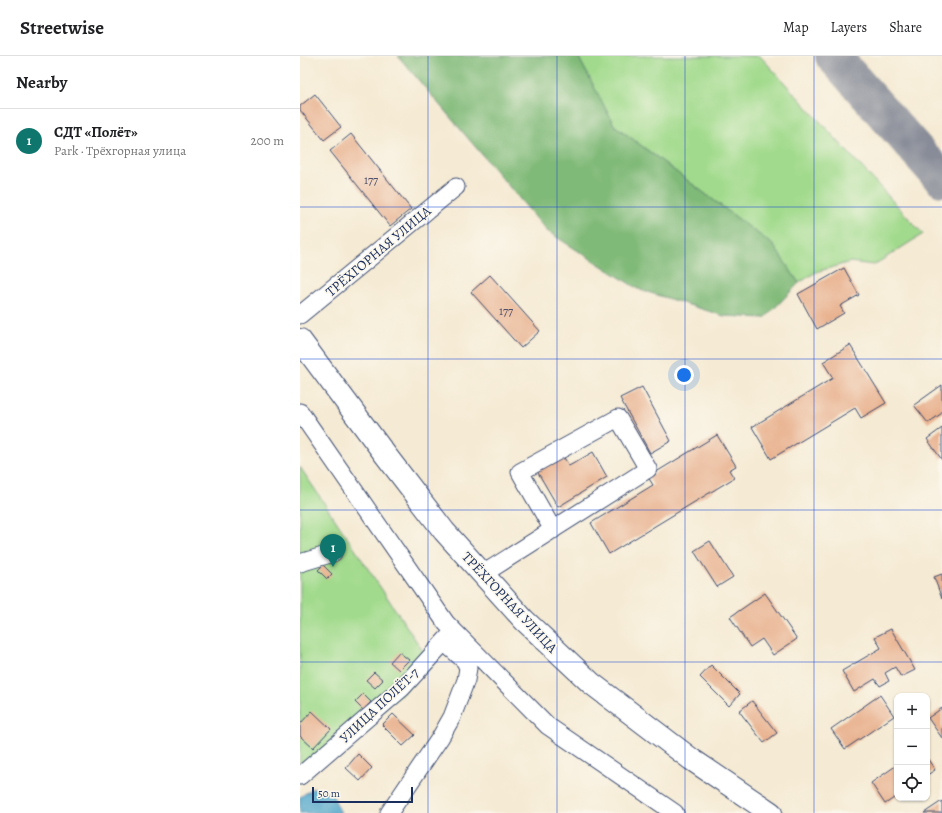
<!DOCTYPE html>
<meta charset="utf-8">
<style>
body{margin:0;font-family:Alegreya,serif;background:#f6f6f6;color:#202124}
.controls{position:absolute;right:12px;bottom:12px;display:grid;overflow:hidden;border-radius:8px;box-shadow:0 1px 3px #0004}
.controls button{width:36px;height:36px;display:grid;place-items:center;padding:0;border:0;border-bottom:1px solid #e0e0e0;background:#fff;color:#202124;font:20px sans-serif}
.scale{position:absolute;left:12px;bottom:10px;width:101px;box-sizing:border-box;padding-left:4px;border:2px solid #1b2f5e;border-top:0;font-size:11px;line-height:14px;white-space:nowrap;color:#1b2f5e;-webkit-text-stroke:3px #fbf7ec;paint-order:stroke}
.you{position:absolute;left:384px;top:319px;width:14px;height:14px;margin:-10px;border:3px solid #fff;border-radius:50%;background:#1a73e8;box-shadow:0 0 0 6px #1a73e833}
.badge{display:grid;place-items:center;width:26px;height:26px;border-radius:50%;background:#0f766e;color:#fff;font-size:13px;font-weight:700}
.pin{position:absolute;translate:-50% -33px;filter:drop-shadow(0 1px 2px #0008)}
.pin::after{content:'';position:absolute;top:21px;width:14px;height:12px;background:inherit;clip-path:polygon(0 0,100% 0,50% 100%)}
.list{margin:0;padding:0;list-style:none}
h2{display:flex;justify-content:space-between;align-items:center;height:52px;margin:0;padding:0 16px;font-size:17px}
h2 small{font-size:13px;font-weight:400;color:#757577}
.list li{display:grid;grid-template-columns:26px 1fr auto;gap:12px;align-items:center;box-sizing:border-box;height:64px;padding:0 16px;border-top:1px solid #e0e0e0}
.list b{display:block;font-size:15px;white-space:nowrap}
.list p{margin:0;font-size:13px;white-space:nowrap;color:#757577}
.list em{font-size:13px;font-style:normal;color:#757577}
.icon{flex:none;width:22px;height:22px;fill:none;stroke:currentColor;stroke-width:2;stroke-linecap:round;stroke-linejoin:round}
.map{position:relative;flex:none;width:642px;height:757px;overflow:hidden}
header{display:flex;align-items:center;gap:24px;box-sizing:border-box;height:56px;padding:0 20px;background:#fff;border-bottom:1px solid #e0e0e0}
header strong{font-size:19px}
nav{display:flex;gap:22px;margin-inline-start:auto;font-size:14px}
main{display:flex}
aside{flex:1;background:#fff}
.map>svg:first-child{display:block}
.green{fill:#a1da8c;stroke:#5e8475}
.forest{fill:#80ba78;stroke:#4e746b}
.water{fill:#4da5ca;stroke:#346a94}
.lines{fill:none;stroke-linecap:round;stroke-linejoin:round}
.taxiway{stroke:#888c98;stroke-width:36}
.building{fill:#e8b08d}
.minor-casing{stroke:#3c4b70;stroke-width:19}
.highway-casing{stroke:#3c4b70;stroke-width:24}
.minor{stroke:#fff;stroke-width:17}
.highway{stroke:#fff;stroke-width:22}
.grid{fill:none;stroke:#1d4ed8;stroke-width:1;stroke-opacity:0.55}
.labels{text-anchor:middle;stroke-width:3.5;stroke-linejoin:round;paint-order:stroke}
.number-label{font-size:12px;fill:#4e4f6a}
.street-label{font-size:14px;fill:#1b2f5e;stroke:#fbf7ec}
</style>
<header>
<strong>Streetwise</strong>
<nav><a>Map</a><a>Layers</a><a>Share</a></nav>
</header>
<main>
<aside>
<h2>Nearby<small></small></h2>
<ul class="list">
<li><span class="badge">1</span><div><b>СДТ «Полёт»</b><p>Park · Трёхгорная улица</p></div><em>200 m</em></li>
</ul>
</aside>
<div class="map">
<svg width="642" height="757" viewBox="0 0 642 757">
<rect width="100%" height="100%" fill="#fbf7ec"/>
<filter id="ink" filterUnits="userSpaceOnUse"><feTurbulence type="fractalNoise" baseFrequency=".025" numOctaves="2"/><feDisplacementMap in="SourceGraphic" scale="8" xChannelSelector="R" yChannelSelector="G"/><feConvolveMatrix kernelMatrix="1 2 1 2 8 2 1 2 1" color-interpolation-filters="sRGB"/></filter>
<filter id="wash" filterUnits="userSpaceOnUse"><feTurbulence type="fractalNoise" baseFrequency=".012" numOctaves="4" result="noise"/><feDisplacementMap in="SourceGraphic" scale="16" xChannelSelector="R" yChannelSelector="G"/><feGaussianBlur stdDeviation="0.9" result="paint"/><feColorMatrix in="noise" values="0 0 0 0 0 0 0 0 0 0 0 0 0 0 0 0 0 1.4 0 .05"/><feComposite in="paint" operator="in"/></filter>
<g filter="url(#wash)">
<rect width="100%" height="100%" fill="#f5ead3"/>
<path class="green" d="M278,0H460L623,178L574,209L550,206L516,216L499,227L473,189L314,69Z
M0,411L133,610L0,727Z"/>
<path class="forest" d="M98,0H278L314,69L473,189L499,227L465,262L424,260L338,233L247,175Z"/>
<path class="water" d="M13,732L32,738L41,757H0V741Z"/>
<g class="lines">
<path class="taxiway" d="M533,0L642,123"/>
</g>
<g id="blocks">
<path class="building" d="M15,38L41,71L24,84L0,54V50Z
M51,78L111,153L90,170L30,95Z
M544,212L559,239L540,250L544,257L517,273L498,238Z
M190,219L240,275L221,292L171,236Z
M550,289L586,347L561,362L555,352L471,403L452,371L533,322L523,306Z
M642,329V357L628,367L614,349Z
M342,331L371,385L350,397L320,342Z
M642,372V404L627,383Z
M417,379L436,410L429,414L434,422L309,498L291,467L353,429L348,421Z
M293,396L307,421L258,451L237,415L263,400L269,410Z
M410,485L433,521L417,531L394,495Z
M23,509L32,518L27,523L18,514Z
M642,518V543L634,521Z
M465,537L497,583L473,599L462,583L450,591L430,561Z
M591,573L615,614L601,621L595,611L585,617L589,625L580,630L575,623L554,636L542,615L581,592L575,581Z
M99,596L109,604L99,614L90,606Z
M411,609L440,638L429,650L400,621Z
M74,616L83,624L75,632L66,624Z
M63,638L71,646L63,654L55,646Z
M580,639L594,660L545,693L531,673Z
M452,645L477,677L464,687L439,655Z
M642,652V682L628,662Z
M12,655L31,673L13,692L0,680V668Z
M93,658L115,679L103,690L82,669Z
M58,698L72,712L60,725L46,712Z
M627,702L635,714L627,719Z
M597,709V740L585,748L571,727Z
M642,745V757H624Z"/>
</g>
</g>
<g filter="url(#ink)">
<use href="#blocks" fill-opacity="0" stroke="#3c4b70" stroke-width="1"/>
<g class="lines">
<defs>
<path id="minor" d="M0,259L156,131
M0,356L146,567L248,670L375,757
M0,507L33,497
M183,518L348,413L318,362L220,416L253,474
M0,720L102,632L154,575
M89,757L140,682L152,661L166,624L168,612L165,605L144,586"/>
<path id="highway" d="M0,284L84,397L144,475L224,564L291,627L391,703L471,757"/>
</defs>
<use href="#minor" class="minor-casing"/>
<use href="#highway" class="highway-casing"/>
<use href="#minor" class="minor"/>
<use href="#highway" class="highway"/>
</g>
</g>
<path class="grid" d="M128,0V757M257,0V757M385,0V757M514,0V757M0,151H642M0,303H642M0,454H642M0,606H642"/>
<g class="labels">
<g class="number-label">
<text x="71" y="128">177</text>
<text x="206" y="259">177</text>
</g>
<g class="street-label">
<text transform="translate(78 195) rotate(-40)" y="5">ТРЁХГОРНАЯ УЛИЦА</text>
<text transform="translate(210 546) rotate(47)" y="5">ТРЁХГОРНАЯ УЛИЦА</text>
<text transform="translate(79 649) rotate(-43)" y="5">УЛИЦА ПОЛЁТ-7</text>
</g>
</g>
</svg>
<div class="controls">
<button>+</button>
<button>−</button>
<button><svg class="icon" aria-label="locate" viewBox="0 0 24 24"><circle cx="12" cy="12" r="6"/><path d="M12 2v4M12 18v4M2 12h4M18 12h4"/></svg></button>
</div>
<div class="scale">50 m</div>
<div class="you"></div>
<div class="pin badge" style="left:33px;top:511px">1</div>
</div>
</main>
